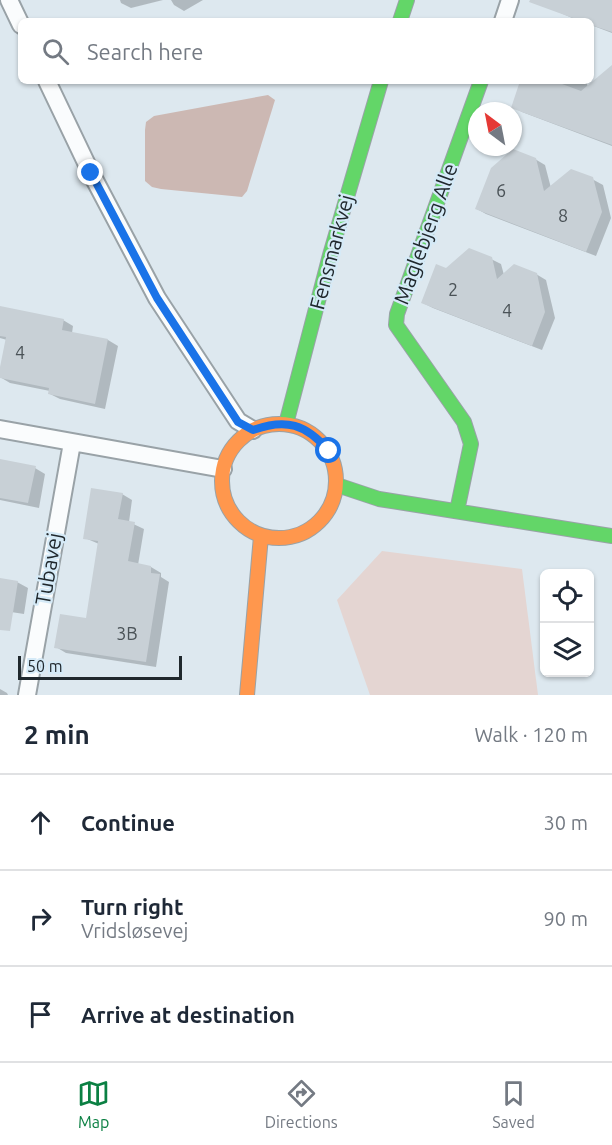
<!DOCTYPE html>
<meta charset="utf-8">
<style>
body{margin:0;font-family:Ubuntu,sans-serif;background:#f6f6f7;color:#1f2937}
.controls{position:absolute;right:18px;bottom:18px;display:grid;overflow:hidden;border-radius:9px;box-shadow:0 2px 4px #0004}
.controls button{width:54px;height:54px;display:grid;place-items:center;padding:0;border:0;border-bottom:2px solid #e0e1e3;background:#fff;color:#1f2937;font:30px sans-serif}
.compass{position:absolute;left:468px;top:102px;width:54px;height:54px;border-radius:50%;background:#fff;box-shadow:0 2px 4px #0004;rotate:328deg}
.scale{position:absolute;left:18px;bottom:15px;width:164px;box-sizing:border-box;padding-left:6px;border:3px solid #20282d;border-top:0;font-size:16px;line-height:21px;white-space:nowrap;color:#20282d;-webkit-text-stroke:4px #d5eaf7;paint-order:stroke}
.stop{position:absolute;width:18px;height:18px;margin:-14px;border:4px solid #1a73e8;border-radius:50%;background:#fff}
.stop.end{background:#1a73e8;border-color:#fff;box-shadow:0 2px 6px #0008}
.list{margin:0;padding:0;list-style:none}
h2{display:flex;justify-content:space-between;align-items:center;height:78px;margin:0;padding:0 24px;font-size:26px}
h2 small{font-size:20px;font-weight:400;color:#747a83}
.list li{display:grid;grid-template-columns:39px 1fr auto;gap:18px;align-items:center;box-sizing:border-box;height:96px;padding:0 24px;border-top:2px solid #e0e1e3}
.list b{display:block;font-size:22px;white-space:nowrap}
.list p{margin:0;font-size:20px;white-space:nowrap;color:#747a83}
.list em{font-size:20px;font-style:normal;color:#747a83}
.icon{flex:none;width:33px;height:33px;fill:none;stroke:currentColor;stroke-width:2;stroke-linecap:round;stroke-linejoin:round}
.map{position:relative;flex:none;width:612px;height:695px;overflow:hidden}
.search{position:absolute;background:#fff;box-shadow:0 2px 4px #0004;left:18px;right:18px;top:18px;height:66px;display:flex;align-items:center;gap:15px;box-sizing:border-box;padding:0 21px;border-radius:9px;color:#747a83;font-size:22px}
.sheet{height:366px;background:#fff}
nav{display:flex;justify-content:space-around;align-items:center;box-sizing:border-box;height:84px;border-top:2px solid #e0e1e3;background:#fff;font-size:16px;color:#747a83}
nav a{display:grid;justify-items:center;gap:3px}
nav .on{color:#0b8043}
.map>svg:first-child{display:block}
.green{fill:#e4d5d2}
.water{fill:#ccb8b3}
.shadow{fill:#0003}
.building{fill:#c8d0d6}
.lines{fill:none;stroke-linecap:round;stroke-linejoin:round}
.street-casing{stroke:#99a2a7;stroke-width:20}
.fast-casing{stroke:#99a2a7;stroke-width:16}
.slow-casing{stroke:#99a2a7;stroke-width:16}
.street{stroke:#fafcfd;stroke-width:16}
.fast{stroke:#63d668;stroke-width:14}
.slow{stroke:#ff974d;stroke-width:14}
.route{stroke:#1a73e8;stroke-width:8}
.labels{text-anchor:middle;stroke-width:4.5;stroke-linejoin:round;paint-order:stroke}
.number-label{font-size:18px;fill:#4a5257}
.street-label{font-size:21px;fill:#20282d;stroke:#d5eaf7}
</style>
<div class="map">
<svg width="612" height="695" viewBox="0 0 612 695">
<rect width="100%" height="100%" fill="#dde8ef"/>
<path class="green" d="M382,551L522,569L538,695H370L337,600Z"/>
<path class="water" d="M268,95L275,100L247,191L242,197L161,189L152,187L145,181V130L146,122L154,116Z"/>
<path class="shadow" d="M120,0H163L131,8L121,3Z
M171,0H203L184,11L174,5Z
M557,0H612V33L591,25V21H579L554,10Z
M612,73V146L522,112L513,107L522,81H586L588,87Z
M535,159L545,165L551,188L592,179L603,185L611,218L596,256L486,214L477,209Z
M491,259L501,264L504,275L536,274L546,280L555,318L542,350L433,308L423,303L447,270Z
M0,308L63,320L73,326L72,333L108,340L118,346L105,409L60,399L50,394V391L10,383L0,377L7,340L0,338Z
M0,461L35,468L45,474L39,508L0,500Z
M122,494L132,500L129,522L144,529L138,565L151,567L161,573V577L169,582L156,667L66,653L56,647L88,620L99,544L85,538Z
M0,579L17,582L28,588L24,614L11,612L0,619Z
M0,689L7,693L8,695H0Z"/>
<path class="building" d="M530,0H612V32L591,25V21H581L529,2Z
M612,65V145L511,108L520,81H554L581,91Z
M513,149L536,158L544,191L571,169L593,177L602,212L586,252L475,209L491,168Z
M469,248L492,257L497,279L514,264L537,273L545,312L532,346L421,303L436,264L446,268Z
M0,306L64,319L62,330L108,339L95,404L48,394L49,388L0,378V367L6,337L0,336Z
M0,459L36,466L28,503L0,498Z
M91,488L123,493L118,519L135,522L128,561L151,566V573L160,574L146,662L54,648L60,614L86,618L98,541L83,539Z
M0,578L18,581L10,631L0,630Z"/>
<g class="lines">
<defs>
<path id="street" d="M9,0L21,25
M503,21L510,0
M47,81L91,173L157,298L238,421L253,430
M0,429L223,469
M27,695L72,443"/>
<path id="fast" d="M400,21L407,0
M286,424L330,255L381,81
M337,485L379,499L612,536
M457,511L471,444L464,422L396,325L397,314L481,81"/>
<path id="slow" d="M222 481a57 57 0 1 1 114 0a57 57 0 1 1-114 0Z
M247,695L261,536"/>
</defs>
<use href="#street" class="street-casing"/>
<use href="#fast" class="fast-casing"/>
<use href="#slow" class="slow-casing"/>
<use href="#street" class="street"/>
<use href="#fast" class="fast"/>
<use href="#slow" class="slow"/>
</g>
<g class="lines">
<path class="route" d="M91,173L157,298L238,422L253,430C286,418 306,424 329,451"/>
</g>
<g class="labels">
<g class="number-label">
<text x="501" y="197">6</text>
<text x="563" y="222">8</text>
<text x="453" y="296">2</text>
<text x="507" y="317">4</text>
<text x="20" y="359">4</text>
<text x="127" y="640">3B</text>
</g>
<g class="street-label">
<text transform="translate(426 234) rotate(-70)" y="7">Maglebjerg Alle</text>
<text transform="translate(332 252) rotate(-75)" y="7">Fensmarkvej</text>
<text transform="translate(49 569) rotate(-80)" y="7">Tubavej</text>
</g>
</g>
</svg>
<div class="controls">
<button><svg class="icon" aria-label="locate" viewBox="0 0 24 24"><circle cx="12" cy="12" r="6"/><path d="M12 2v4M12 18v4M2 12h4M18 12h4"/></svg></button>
<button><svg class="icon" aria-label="layers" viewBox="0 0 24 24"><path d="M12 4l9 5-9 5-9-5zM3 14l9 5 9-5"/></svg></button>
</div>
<svg class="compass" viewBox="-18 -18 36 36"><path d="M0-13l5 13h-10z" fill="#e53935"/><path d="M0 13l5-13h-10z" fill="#747a83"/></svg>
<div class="scale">50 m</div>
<div class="stop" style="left:329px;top:451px"></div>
<div class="stop end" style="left:91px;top:173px"></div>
<div class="search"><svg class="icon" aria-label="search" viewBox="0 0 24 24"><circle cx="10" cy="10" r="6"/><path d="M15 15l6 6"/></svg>Search here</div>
</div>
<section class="sheet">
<h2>2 min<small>Walk · 120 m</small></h2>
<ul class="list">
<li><svg class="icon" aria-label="ahead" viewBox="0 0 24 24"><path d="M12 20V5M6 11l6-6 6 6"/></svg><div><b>Continue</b></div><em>30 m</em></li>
<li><svg class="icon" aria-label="right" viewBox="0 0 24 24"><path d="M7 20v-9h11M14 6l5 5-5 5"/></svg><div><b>Turn right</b><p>Vridsløsevej</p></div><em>90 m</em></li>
<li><svg class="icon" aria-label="arrive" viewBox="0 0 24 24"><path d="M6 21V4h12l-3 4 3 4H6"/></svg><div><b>Arrive at destination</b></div></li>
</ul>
</section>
<nav>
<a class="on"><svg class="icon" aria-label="map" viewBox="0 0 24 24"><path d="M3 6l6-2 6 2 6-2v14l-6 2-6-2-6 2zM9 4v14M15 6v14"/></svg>Map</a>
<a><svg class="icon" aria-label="directions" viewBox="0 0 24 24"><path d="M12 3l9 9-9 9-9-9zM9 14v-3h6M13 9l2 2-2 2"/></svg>Directions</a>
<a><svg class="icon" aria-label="saved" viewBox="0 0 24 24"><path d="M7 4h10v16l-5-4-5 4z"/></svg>Saved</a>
</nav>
